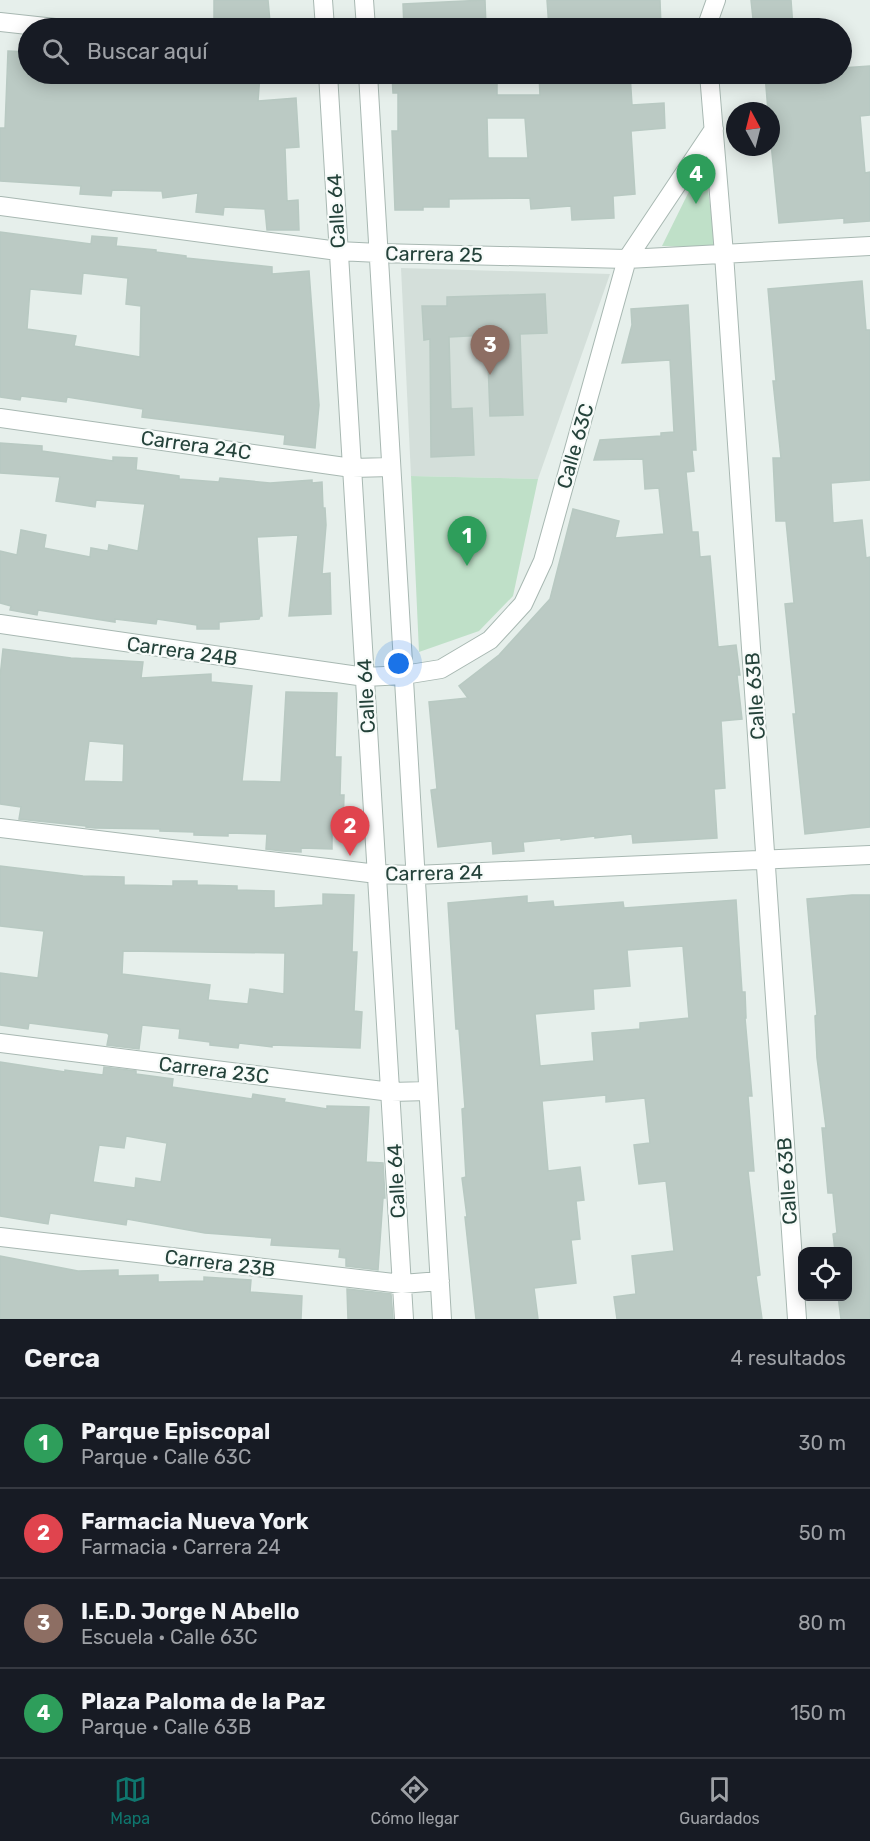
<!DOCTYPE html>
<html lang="es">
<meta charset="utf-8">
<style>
body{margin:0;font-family:Rubik,sans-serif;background:#242831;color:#f1f3f6}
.controls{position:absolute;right:18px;bottom:18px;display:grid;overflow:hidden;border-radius:12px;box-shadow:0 3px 15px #0003}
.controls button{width:54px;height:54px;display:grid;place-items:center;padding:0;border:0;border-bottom:2px solid #363941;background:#171b24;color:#f1f3f6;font:30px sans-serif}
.compass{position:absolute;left:726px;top:102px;width:54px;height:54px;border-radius:50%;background:#171b24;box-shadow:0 3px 15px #0003;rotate:353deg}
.you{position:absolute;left:399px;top:664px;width:21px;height:21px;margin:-15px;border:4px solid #fff;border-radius:50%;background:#1a73e8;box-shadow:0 0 0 9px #1a73e833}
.badge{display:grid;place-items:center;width:39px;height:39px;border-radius:50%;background:#0f766e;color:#fff;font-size:20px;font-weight:700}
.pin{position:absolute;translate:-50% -50px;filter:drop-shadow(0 2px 3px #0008)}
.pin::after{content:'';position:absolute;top:32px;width:21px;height:18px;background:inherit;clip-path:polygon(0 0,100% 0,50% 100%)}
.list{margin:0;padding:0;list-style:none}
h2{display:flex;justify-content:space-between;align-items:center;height:78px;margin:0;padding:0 24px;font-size:26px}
h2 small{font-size:20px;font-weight:400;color:#9ea1a6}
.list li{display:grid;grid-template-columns:39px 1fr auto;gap:18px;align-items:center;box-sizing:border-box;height:90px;padding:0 24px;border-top:2px solid #363941}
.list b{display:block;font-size:22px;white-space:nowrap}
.list p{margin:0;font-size:20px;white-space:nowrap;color:#9ea1a6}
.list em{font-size:20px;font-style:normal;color:#9ea1a6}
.icon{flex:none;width:33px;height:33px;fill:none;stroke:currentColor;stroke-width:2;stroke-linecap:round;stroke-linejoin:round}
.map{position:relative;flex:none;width:870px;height:1319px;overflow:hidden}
.search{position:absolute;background:#171b24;box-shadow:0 3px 15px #0003;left:18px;right:18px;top:18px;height:66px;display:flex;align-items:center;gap:15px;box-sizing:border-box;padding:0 21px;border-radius:33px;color:#9ea1a6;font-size:22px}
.sheet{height:438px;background:#171b24}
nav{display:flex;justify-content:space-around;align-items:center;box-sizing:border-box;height:84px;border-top:2px solid #363941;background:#171b24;font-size:16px;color:#9ea1a6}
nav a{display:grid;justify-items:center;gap:3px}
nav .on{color:#0f766e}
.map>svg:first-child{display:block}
.built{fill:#d4dfda}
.green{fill:#bfe0c8}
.building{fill:#bbcac4;stroke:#b8c9c2;stroke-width:1.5;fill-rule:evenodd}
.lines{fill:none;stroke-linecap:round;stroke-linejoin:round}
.minor-casing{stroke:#a8b8b2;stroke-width:20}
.minor{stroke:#fff;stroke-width:18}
.labels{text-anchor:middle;stroke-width:4.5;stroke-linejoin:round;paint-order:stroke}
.street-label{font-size:20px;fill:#24423a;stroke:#f7fbf9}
</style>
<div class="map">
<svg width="870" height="1319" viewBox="0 0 870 1319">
<rect width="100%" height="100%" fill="#e6efeb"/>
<path class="built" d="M401,268L610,274L538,479L411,476Z"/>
<path class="green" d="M704,161L716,248L662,246Z
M411,476L538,479L513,596L479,631L419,652Z"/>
<path class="building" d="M214,0H268L270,22L238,24L237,19L214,18Z
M485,0L486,28H404L403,4Z
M547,0H660L661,28H549Z
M751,0H791L793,28H754Z
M8,51L28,52V74H260L258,101L296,98L299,147L285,148L287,201L298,200L299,230H267L265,209L224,207L223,215L196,212L198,193L163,198L162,191L112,190L111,196L80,194L81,186L0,181V128H5Z
M870,66V115L860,116L865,173L870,172V221L844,223V218L779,223L771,143V111H768L765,74H842V68Z
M392,74H497V95H540L539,74H630L632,105L664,103L665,128L631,131L635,194L613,196L614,218L572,220L571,206L531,209L530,198L449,199V207H423V210H395L392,131H398V93H393ZM487,118H525L528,158H488Z
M0,232L91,244L92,236L117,238L116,246L156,250V252L186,256V258L272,267V274L309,271L319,405L315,448L284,444L285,435L142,417L143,409L67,397L66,402L21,396L20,400L0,397ZM83,273L128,278L126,304L141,306L140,357L74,346L76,336L27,329L30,289L81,294Z
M862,281L866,330H870V480L831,483L833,523L862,520L866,558L870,557V827L805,834L793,714H796L785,604L794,603L786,521H776L773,458H781L773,381H776L768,289Z
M545,294L547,333L520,334L523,415L490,416L487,335L449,337L451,409L472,408L474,455L431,457L430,339L424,340L422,306H447V297Z
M688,305L696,450H692L694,471L686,472L692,532H698L700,557L710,556L718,647L736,645L740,675H737L742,719L721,721L725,788L714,789L717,838L633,843L632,834L595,838V836L561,840V838L523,842L524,851L493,854L492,841L438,847L431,790L437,789L429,702L468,698L459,686L499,655L550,599L573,509L619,521L615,538L664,534L659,488L645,489L643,459L594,460L600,440L661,436V433L674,432L670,360L622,363L632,325L631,309Z
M0,443L42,446V451L113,461V457L137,458L136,470L179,476V479L219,482L220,478L270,483L312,480V483L322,482L323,508H325L326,525L322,574L330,573L331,614L289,616L298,535L257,537L262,616H260L259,619L219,622V629H197V625L157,619L156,624L115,619V622L38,610L37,615L10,610L11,606L0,603V551L17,555L21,530L46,535L44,548L90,557L91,548L108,551L109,545L138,551L145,504L96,500L95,507L56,501L60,477L0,473Z
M3,649L71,658L143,662L141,678L211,674V682L252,686L242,781L281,782L286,692L337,693L335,757H341L340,795H344L343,830H332V849L301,848V852L282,851L266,849L267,834L228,833V836L194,835V832L160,831V829L95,828L86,827V826L19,819L21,807L0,804V677ZM89,741L124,744L123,782L84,781Z
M0,866L83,876L124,877V885L173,886V881H197V885L237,886V890L274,891V908L323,905V894L354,895L352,952H357L354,1011L362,1012L360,1048L272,1045V1047L239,1043L238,1048L210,1045V1042L179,1038L180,1029L142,1025L139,1049L107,1045L109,1035L107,1033L29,1023L28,1029L0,1025V973L38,978L44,931L0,926ZM123,951L285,953L284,994L250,989L248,1004L208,1000L210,985L122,974Z
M852,895H870V1319H841L838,1296H848V1251H835L833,1234L837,1233L833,1193H828L822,1128H826L817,1058L815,1016L817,1015L807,899Z
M527,896V903L553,901L554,907L623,902L624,908L736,900L742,992H745L746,1018H745L752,1096H748L754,1171H748L760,1275L756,1276L762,1319H617L614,1297L636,1294L632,1256L674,1251L666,1181L639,1184L634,1145L650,1143L645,1098L606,1102V1095L542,1101L548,1171L580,1167L584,1200L576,1201L580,1239L571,1240L576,1283L534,1288L538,1319H476L465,1217H467L462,1178L466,1177L462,1109L465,1108L459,1029H456L448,903ZM683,946L689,1018L640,1023V1029L592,1033L594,1061L540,1066L535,1014L594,1009L593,989L630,986L627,950Z
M0,1062L65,1072V1070L103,1075L104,1067L136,1071V1074L173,1079L172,1087L252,1099L253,1094L285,1099L284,1102L327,1109V1106L369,1107L366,1162L383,1163L385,1198H383L378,1270L346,1266V1258L339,1257L340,1249L271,1245L272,1238L205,1233L127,1219L126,1225L50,1213L48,1224L0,1216ZM126,1136L167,1143L161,1182L136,1178L135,1188L93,1182L99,1145L124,1148Z
M0,1256L78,1271L118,1270V1276L158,1275V1282L204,1281V1277L251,1280L250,1292L302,1296L301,1319H0Z
M347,1289L391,1294L393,1319H348Z"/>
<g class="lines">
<defs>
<path id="minor" d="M323,0L325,28
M364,0L366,28
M0,22L55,28
M706,28L716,0
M328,74L404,1319
M368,74L442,1319
M709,74L724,254L797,1319
M0,206L338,251L379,253L627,259L870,246
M0,418L352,468L391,467
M0,624L365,677L404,675L441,669L490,640L523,604L543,561L627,259L714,129
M0,828L377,874L415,875L870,855
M0,1043L391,1092L428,1091
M0,1237L402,1284L440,1281"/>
</defs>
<use href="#minor" class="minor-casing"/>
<use href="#minor" class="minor"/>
</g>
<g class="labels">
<g class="street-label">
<text transform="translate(336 211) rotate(-93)" y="7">Calle 64</text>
<text transform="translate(434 254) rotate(1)" y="7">Carrera 25</text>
<text transform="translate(196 445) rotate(8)" y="7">Carrera 24C</text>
<text transform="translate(575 446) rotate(-74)" y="7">Calle 63C</text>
<text transform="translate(182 651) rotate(8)" y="7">Carrera 24B</text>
<text transform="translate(366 696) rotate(-93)" y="7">Calle 64</text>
<text transform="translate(755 696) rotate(-94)" y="7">Calle 63B</text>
<text transform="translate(434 873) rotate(-1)" y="7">Carrera 24</text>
<text transform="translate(214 1070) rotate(7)" y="7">Carrera 23C</text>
<text transform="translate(396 1181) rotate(-93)" y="7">Calle 64</text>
<text transform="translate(787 1181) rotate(-94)" y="7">Calle 63B</text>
<text transform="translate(220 1263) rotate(7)" y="7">Carrera 23B</text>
</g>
</g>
</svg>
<div class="controls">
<button><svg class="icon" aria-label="locate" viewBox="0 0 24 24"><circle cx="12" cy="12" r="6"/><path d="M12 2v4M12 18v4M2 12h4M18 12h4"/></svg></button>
</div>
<svg class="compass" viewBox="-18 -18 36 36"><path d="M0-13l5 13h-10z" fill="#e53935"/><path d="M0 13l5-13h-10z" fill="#9ea1a6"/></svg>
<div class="you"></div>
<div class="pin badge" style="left:467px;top:566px;background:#2e9e5b">1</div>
<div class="pin badge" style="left:350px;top:856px;background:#e0444e">2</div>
<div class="pin badge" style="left:490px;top:375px;background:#8d6e63">3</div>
<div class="pin badge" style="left:696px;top:204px;background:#2e9e5b">4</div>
<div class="search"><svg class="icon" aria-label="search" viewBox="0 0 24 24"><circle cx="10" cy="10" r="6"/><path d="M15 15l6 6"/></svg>Buscar aquí</div>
</div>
<section class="sheet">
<h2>Cerca<small>4 resultados</small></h2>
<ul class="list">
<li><span class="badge" style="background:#2e9e5b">1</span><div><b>Parque Episcopal</b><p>Parque · Calle 63C</p></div><em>30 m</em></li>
<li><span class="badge" style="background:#e0444e">2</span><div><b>Farmacia Nueva York</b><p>Farmacia · Carrera 24</p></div><em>50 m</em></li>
<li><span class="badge" style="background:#8d6e63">3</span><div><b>I.E.D. Jorge N Abello</b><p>Escuela · Calle 63C</p></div><em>80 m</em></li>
<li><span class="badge" style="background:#2e9e5b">4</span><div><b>Plaza Paloma de la Paz</b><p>Parque · Calle 63B</p></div><em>150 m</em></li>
</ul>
</section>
<nav>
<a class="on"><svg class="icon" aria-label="map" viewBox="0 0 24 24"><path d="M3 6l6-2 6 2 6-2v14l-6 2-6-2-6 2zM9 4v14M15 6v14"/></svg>Mapa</a>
<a><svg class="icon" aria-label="directions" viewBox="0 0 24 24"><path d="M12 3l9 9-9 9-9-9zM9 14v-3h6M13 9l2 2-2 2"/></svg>Cómo llegar</a>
<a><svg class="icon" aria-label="saved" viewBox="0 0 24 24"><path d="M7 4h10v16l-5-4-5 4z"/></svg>Guardados</a>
</nav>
